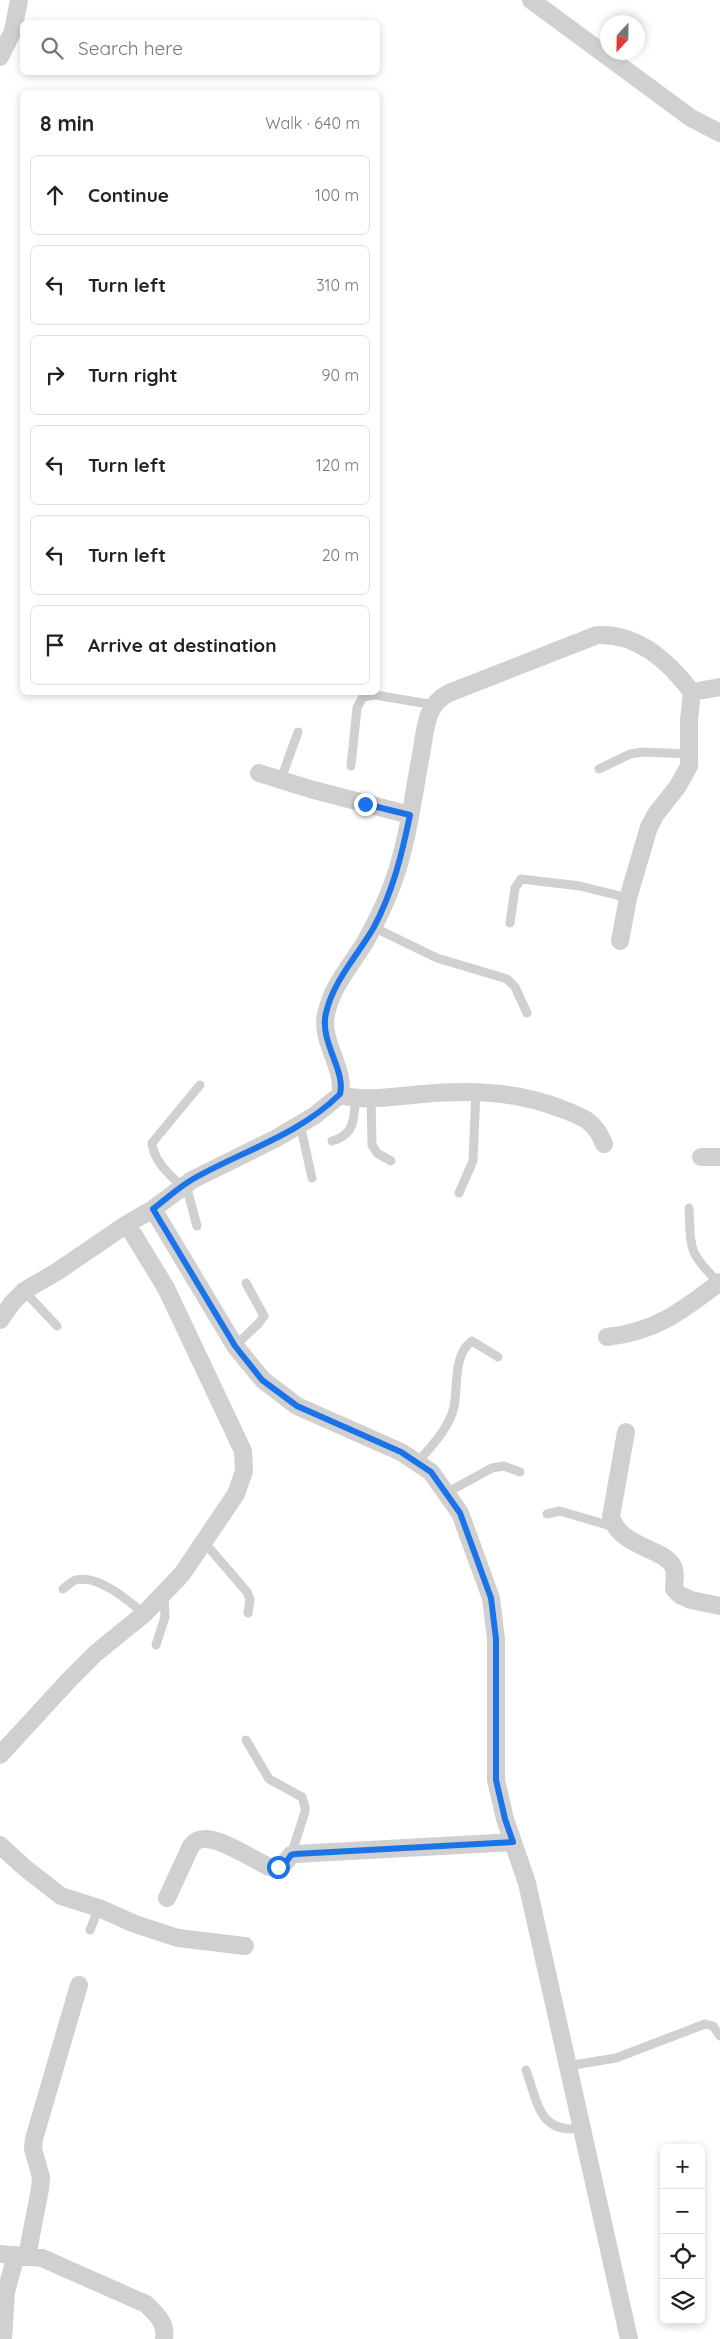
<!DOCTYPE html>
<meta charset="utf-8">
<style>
body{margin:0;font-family:Quicksand,sans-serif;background:#f6f6f6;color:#222}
.controls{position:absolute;right:15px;bottom:15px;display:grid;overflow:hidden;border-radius:8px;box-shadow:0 2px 8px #0003}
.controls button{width:45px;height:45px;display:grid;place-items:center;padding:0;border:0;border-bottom:1px solid #e0e0e0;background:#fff;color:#222;font:25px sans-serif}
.compass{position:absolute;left:600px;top:15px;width:45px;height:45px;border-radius:50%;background:#fff;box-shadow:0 2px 8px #0003;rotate:202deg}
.stop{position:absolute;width:15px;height:15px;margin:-11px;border:4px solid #1a73e8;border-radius:50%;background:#fff}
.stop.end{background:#1a73e8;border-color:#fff;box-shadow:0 1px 5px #0008}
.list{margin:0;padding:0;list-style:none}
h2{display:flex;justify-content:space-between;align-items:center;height:65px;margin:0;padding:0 20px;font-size:21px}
h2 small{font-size:16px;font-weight:400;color:#767676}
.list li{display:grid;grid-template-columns:32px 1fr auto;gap:15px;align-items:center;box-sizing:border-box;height:80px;margin:0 10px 10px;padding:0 10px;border:1px solid #e0e0e0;border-radius:8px}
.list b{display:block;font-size:19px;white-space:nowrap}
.list em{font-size:16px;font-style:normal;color:#767676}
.icon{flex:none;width:28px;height:28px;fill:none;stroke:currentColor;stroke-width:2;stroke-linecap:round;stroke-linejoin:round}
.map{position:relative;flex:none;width:720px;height:2339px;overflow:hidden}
.search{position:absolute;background:#fff;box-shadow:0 2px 8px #0003;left:20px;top:20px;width:360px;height:55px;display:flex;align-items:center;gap:12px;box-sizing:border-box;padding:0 18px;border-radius:8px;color:#767676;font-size:19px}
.panel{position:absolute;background:#fff;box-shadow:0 2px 8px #0003;left:20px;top:90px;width:360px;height:605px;border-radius:8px}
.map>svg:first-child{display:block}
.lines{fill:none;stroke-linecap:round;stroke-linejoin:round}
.service{stroke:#d0d0d0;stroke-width:9}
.minor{stroke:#d0d0d0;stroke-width:18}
.route{stroke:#1a73e8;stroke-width:6}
</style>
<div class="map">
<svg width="720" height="2339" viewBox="0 0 720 2339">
<rect width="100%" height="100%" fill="#fff"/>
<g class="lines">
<path class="service" d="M351,766L357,708L363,697L375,695L435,705
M599,769L630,754L643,752L689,754
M281,779L298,732
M510,923L515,888L521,879L580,886L628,898
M373,927L437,958L507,979L515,987L527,1013
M371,1098L372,1145L377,1153L391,1161
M300,1124L312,1178
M332,1141C356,1134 353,1119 356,1098
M186,1185L197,1226
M182,1187C169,1174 154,1162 152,1143L200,1085
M459,1193L473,1161L476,1091
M689,1208C691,1251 688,1252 719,1283
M24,1291L57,1326
M235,1346L259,1323L264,1316L246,1283
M417,1463C431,1446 449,1429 454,1407C458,1387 453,1354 472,1341L498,1357
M446,1493L492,1468L504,1466L520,1472
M547,1514L560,1511L614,1527
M204,1542L247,1592L250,1599L248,1613
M63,1589C67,1586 72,1581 76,1580C98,1574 129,1601 144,1614
M156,1645L165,1617L164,1595
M246,1740L269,1779L302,1797L305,1807V1812L291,1855
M90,1930L99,1908
M567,2066L616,2058L705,2024L713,2026L720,2036
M526,2070C538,2103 539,2135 582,2128"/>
<path class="minor" d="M531,0L691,118L720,133
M0,57L13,31L19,0
M692,692L720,687
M259,773L310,789L410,815
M340,1095C366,1102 396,1096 423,1094C469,1090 515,1091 559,1108C581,1116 595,1120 604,1144
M701,1157H720
M153,1209L235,1346L263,1380L297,1406L401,1452L431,1472L460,1513L491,1598L496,1639V1780L505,1819L527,1883L629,2339
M0,1320L12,1303L24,1291L58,1271L127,1224L153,1209L192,1180L275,1139L314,1116L340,1095C346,1069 320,1042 326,1014C332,987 350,966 364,944C380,916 393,888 401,857C410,825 414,792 420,760C423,745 424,729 429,715C433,705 439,698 449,693L597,635C638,633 668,661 692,692L689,720V766L678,786L656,814L649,827L628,898L620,941
M607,1337C655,1332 682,1311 720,1282
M626,1432L611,1517C621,1549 668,1548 674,1569C676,1575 674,1583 674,1589L680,1595L691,1600L720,1606
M0,1755L70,1679L96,1653L144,1614L182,1574L236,1494L244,1471L243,1451L166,1288L127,1224
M0,1845L25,1868L61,1896L99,1908L135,1924L178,1938L245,1946
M167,1898L191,1846C195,1841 198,1839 204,1839C221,1838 253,1859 269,1867C281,1867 284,1865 291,1855L295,1854L513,1842
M0,2254L42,2258L146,2304C156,2314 167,2323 164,2339
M27,2256L40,2189L41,2177L33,2149L34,2139L79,1985
M3,2339L6,2292L16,2255"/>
</g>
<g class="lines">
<path class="route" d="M278,1867L284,1865L291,1855L295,1854L513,1842L505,1819L496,1780V1639L491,1598L460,1513L431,1472L401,1452L297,1406L262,1380L235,1346L153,1209C166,1199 179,1187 193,1179C242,1151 299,1135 340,1094C346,1070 319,1042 326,1013C333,981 358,955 374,927C393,891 402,854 410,815L365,804"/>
</g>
</svg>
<div class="controls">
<button>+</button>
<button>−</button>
<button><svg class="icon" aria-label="locate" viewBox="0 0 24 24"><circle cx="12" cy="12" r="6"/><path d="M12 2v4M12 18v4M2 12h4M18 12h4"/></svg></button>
<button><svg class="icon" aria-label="layers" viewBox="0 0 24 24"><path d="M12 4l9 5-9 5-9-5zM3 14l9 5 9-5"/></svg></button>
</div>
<svg class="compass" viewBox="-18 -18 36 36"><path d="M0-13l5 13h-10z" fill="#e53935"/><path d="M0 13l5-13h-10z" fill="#767676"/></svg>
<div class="stop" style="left:278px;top:1867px"></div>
<div class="stop end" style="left:365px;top:804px"></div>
<div class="search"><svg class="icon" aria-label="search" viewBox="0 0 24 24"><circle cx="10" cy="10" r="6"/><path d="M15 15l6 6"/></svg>Search here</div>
<section class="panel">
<h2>8 min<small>Walk · 640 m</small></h2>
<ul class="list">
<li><svg class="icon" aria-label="ahead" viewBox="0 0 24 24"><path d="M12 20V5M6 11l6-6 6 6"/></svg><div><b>Continue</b></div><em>100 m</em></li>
<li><svg class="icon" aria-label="left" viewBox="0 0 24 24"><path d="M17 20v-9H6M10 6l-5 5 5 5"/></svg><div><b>Turn left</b></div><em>310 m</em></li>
<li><svg class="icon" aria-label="right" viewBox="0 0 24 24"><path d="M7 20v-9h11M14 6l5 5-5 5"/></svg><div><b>Turn right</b></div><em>90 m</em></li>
<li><svg class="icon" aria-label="left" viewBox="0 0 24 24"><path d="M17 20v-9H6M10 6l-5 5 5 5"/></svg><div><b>Turn left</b></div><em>120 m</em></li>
<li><svg class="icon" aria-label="left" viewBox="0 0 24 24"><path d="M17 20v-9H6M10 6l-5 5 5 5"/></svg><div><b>Turn left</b></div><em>20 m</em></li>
<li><svg class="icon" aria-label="arrive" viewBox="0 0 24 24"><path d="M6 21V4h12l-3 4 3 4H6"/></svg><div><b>Arrive at destination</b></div></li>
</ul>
</section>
</div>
